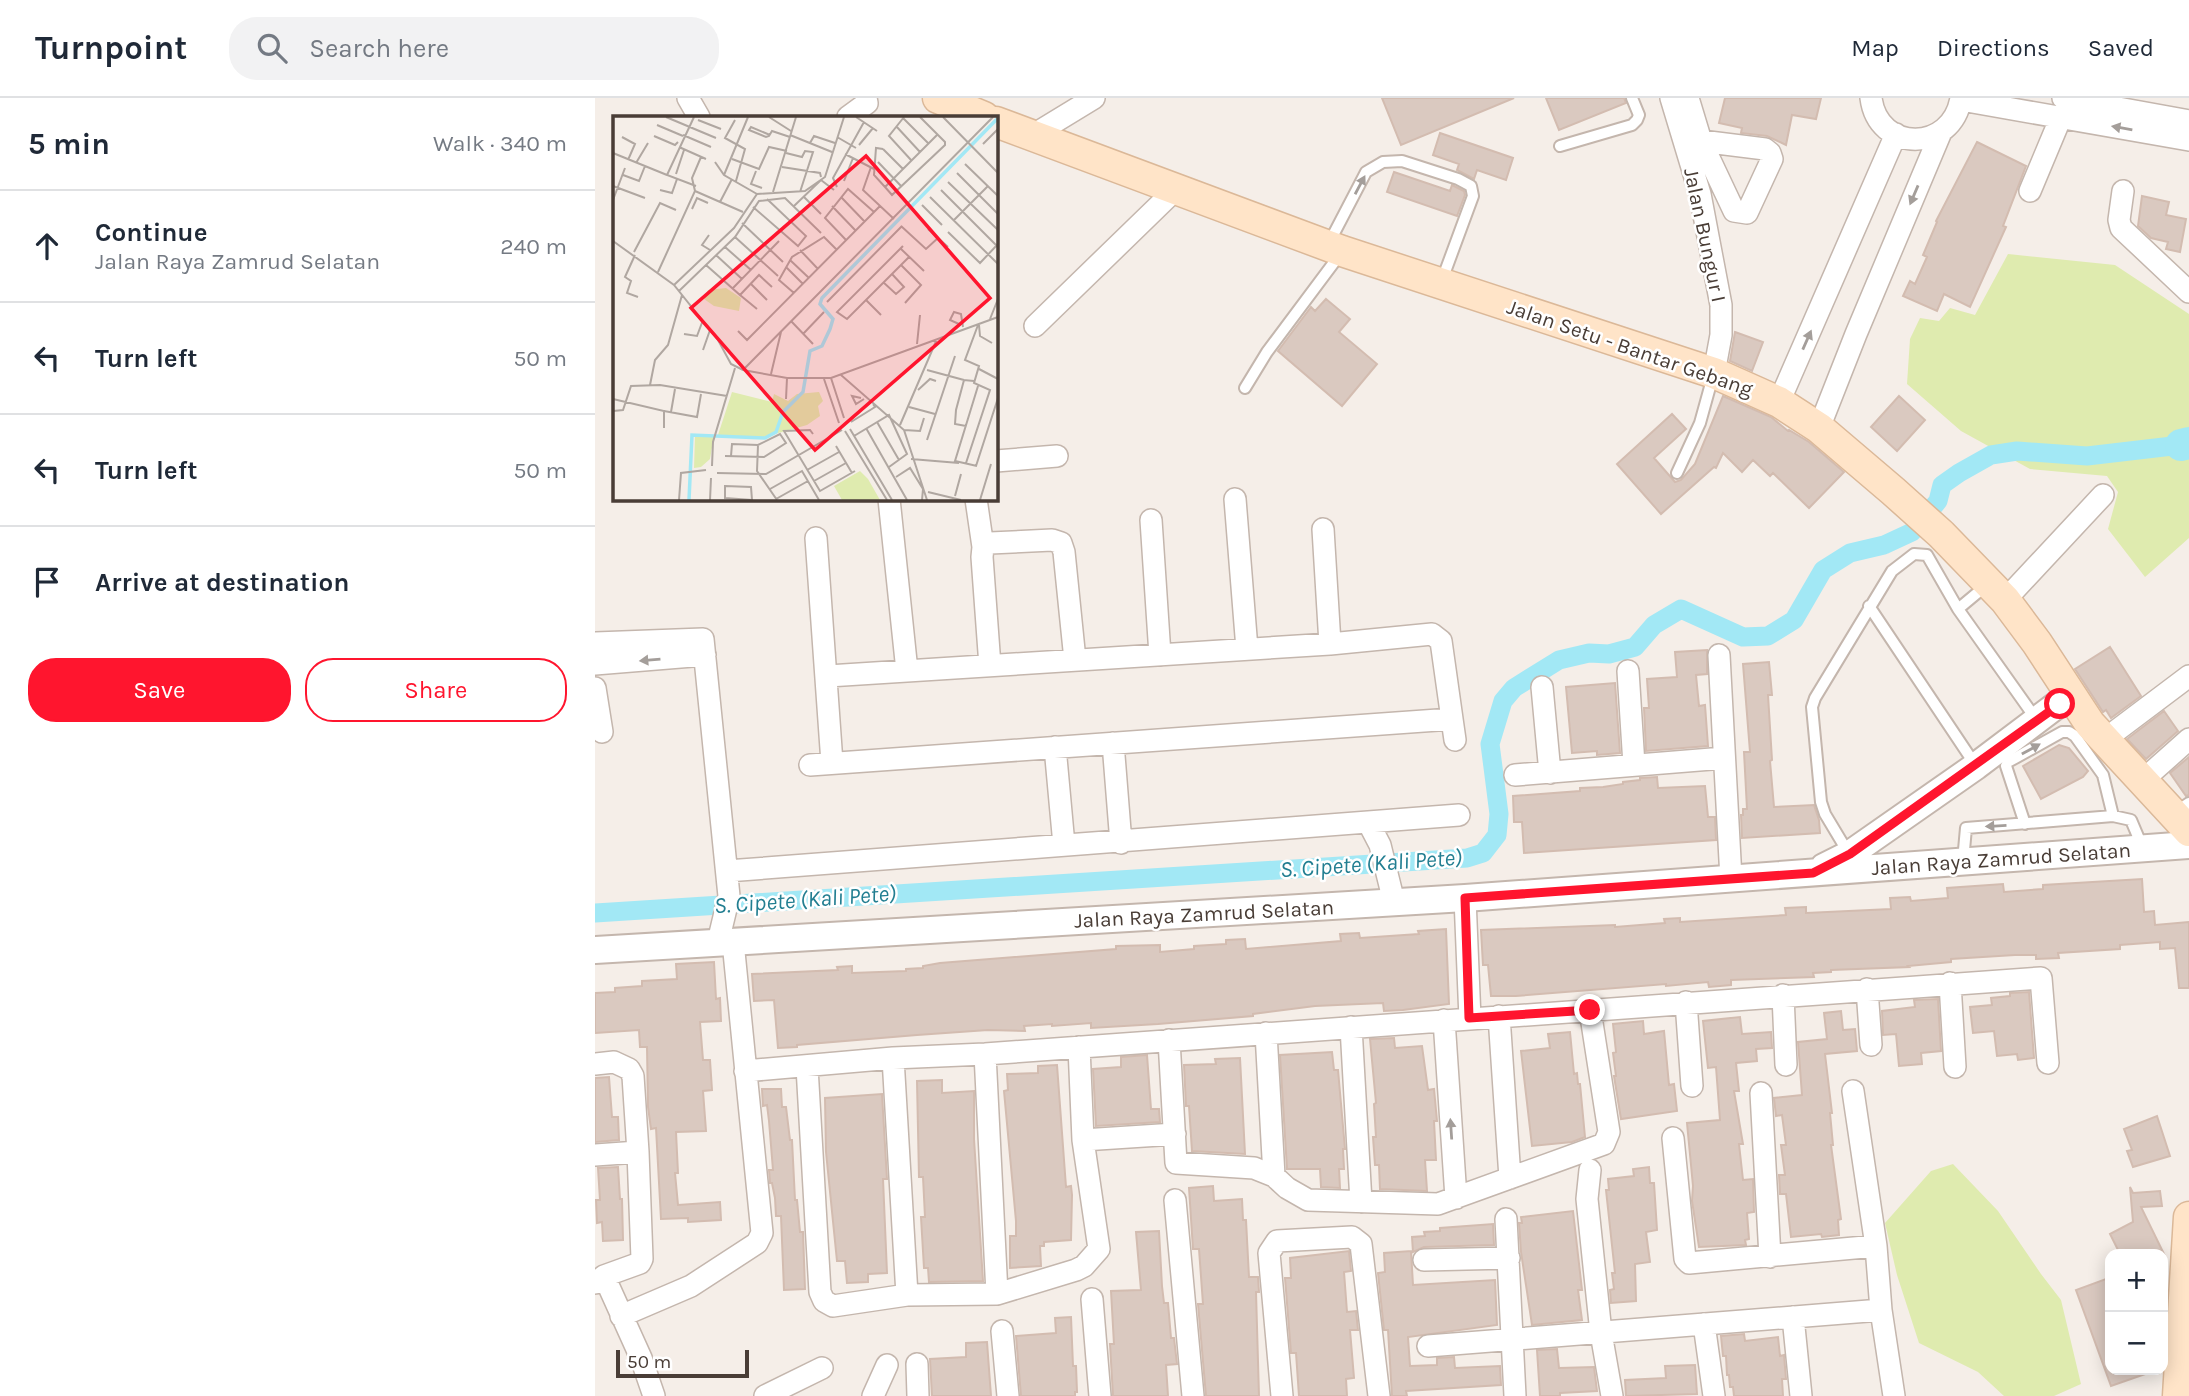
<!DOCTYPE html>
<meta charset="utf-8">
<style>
body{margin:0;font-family:Karla,sans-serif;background:#f2f2f3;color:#1f2937}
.controls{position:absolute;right:21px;bottom:21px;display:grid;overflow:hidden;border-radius:14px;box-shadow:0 4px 18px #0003}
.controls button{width:63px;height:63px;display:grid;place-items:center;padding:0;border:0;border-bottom:2px solid #e0e1e3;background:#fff;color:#1f2937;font:35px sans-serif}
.scale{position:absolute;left:21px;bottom:18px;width:133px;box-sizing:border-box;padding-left:7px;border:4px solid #493d36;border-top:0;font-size:19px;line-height:24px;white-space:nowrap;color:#493d36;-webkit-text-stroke:5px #fff;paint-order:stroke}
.stop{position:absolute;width:21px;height:21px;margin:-16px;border:5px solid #ff152e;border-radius:50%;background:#fff}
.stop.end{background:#ff152e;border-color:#fff;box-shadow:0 2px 7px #0008}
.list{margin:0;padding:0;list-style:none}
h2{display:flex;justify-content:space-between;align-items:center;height:91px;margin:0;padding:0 28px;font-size:30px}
h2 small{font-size:23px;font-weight:400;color:#747a83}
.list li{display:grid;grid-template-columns:46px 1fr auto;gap:21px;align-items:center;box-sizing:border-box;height:112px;padding:0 28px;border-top:2px solid #e0e1e3}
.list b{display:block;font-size:26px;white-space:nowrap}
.list p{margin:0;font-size:23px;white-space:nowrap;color:#747a83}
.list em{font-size:23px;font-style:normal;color:#747a83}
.actions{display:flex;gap:14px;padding:21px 28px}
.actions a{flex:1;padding:16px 0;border:2px solid #ff152e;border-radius:28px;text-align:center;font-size:24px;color:#ff152e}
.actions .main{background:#ff152e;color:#fff}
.icon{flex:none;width:38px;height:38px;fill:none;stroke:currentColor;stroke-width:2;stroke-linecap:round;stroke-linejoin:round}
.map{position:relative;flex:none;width:1594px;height:1298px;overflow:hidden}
header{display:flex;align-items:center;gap:42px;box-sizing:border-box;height:98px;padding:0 35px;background:#fff;border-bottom:2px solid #e0e1e3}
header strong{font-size:33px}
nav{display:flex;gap:38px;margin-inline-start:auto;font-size:24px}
.search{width:490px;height:63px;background:#f2f2f3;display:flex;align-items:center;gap:18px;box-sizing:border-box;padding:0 24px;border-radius:28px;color:#747a83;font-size:26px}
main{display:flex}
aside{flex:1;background:#fff}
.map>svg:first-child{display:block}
.green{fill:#dfebaf}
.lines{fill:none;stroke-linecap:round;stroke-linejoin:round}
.canal{stroke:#a2e8f5;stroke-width:19}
.river{stroke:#a2e8f5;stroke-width:32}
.building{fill:#dac9c0;stroke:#d3bcb0;stroke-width:2}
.service-casing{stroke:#c4b6ad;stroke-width:14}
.minor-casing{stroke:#c4b6ad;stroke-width:24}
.tertiary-casing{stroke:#c4b6ad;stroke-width:30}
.secondary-casing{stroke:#dbb898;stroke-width:33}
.service{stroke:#fff;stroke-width:10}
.minor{stroke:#fff;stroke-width:21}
.tertiary{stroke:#fff;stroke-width:26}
.secondary{stroke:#ffe4c8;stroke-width:30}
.oneway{fill:#a49e9a}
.route{stroke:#ff152e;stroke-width:9}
.labels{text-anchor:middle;stroke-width:5;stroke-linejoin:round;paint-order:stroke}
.street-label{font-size:21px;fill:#493d36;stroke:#fff}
.water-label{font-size:23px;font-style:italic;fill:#227e91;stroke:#fff}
.inset-river{fill:none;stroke:#a2e8f5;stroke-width:3.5}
.inset-road{fill:none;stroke:#b0a7a1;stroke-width:2}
.view{fill:#ff152e;fill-opacity:0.15;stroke:#ff152e;stroke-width:3.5}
.inset-edge{fill:none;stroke:#493d36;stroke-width:3.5}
</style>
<header>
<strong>Turnpoint</strong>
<div class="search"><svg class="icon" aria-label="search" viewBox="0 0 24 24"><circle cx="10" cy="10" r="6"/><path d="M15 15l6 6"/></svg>Search here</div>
<nav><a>Map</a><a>Directions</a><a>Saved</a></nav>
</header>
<main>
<aside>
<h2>5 min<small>Walk · 340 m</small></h2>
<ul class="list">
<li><svg class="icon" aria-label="ahead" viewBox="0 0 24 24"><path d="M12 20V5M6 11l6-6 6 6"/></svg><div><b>Continue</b><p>Jalan Raya Zamrud Selatan</p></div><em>240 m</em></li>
<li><svg class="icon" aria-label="left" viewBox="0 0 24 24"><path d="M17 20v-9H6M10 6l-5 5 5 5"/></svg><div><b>Turn left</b></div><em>50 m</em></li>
<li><svg class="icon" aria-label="left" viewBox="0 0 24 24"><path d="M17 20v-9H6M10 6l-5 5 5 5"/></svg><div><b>Turn left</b></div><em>50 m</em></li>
<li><svg class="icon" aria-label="arrive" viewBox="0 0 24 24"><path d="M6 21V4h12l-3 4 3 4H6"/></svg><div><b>Arrive at destination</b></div></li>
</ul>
<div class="actions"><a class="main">Save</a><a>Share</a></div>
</aside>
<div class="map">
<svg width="1594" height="1298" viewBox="0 0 1594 1298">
<rect width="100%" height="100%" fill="#f5eee8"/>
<path class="green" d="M1413,156L1520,167L1594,216V440L1550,479L1513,431L1523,394L1512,378L1435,371L1366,333L1312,286L1315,241L1325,220L1344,223L1355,210L1380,217Z
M1358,1066L1403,1113L1446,1176L1466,1202L1486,1286L1459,1298H1409L1383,1274L1324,1245L1302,1177L1290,1125L1336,1073Z"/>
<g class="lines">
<path class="canal" d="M0,815L872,760L888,755L902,737L904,716L895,646L908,603L919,590L964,562L994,555L1014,556L1040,549L1059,527L1086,511L1148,539L1173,538L1199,522L1228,472L1255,455L1289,447L1317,434L1343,403L1347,387L1364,375L1396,357L1422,353L1492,358L1586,347"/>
<path class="river" d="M1586,347L1594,345"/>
</g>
<path class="building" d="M787,0H919L806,47Z
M951,0H1029L1031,5L964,32Z
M1130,0H1226L1221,21L1197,17L1191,47L1172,38L1146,35L1147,30L1124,25Z
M845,35L918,60L911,82L882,72L879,81L862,72L864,66L838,57Z
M1382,44L1431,68L1408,128L1411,129L1375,209L1349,196L1342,213L1308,198L1315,183L1320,186L1332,159L1328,157L1342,124L1341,123Z
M799,74L855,93L857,87L869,93L870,97L862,118L792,94Z
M1547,98L1574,104L1571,117L1591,121L1585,154L1571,151L1573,144L1556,140L1543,128Z
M731,201L755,221L744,234L782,266L747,308L683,253L716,209L720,213Z
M1140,234L1168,244L1157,273L1135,263Z
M1128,298L1176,319L1193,333L1194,332L1214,344L1249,374L1214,410L1178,375L1175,378L1158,362L1147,374L1128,355L1121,370L1119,369L1066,416L1022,366L1077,316L1091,331L1059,360L1080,384L1086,382L1100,366Z
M1304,298L1330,322L1302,353L1276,329Z
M1515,549L1546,598L1516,620L1511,612L1508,614L1480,571Z
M1112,552V576L1101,577L1104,608L1110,607L1113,648L1051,653L1049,610H1054L1052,581L1082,579L1080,554Z
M1174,564L1177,597H1173L1177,662L1175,663L1179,709L1219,707L1224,722L1225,735L1147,740L1146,717H1148V711H1152L1149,654H1155L1148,566Z
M1020,585L1025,655L1002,657V653L977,655L971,589Z
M1569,613L1583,633L1551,661L1532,641Z
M1464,647L1474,650L1493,673L1488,679L1446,701L1428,668Z
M1594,659V697L1591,698L1575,675Z
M1062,679L1063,690L1110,688L1113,719H1120L1121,742L929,755L927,724H919L918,698L985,693V690L1008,689L1028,686V684L1045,682V680Z
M1547,781L1549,814L1559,813L1560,827L1594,824V890H1584L1580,850L1565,851V844L1525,847V851L1463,855L1464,860L1441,861V857H1420L1356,861V864L1313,868L1314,869L1236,872V874L1218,875L1219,879L1136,882V887L1114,889L1113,884L1071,888V886L921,898H896L893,867H888L886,832L1020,827V829L1070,825L1069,821L1085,820V824L1191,817L1190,810L1211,809V815L1296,811L1295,800L1315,799L1316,803L1353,800L1352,790L1408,786L1409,794L1448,791V787Z
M851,831L854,906L808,912L789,913L788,905L720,908L658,916V918L563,926L496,930V925L457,928V926L429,928L430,933L393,932L322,937L202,947V949L183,950L179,902L159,903L157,876L243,872L242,869L257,868V875L311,873V871L328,870V868L345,865L521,851V848L565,847V854L599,851V848L631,846V842L650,841L651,851L746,843L745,836L764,835L765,840L824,836L823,833Z
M119,864L121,901L125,900L126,923L105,924L108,962H115L117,992L108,993L111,1033L81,1034L83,1075H80L83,1107L125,1104L126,1122L93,1124V1120L66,1121L61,1030L56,1031L53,1009L52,949H45L44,932L0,935V895L20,894V890L47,888V883L82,881L81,866Z
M1434,894L1439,960L1423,962L1422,956L1402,958L1399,933L1378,935L1375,909L1397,907L1396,900L1415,898V895Z
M1343,901L1346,953L1326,955L1327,966L1304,968L1301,936L1288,937L1287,913L1320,909L1319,902Z
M1246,913L1248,932L1260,931L1262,953L1230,956L1237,1015H1235L1238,1047H1236L1246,1121L1243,1122L1244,1137L1227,1139L1226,1136L1196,1139L1191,1096H1185L1184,1077H1190L1186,1047H1191L1187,1017L1181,1018L1179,1000L1207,997L1203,944L1232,941L1229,915Z
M1145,919L1147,936L1176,934L1177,950L1161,951L1162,963L1141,965L1144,993H1139L1148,1046H1144L1148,1082L1158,1081L1159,1114L1152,1115L1154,1141L1150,1142L1151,1147L1104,1149L1097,1103L1098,1088L1092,1025L1125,1022L1121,969L1113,970L1108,923Z
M1048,923L1049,936L1069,933L1074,987L1079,986L1082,1013L1026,1021L1019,978H1021L1018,955L1021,954L1018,926Z
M975,934L979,976L982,975L983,986H985L990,1039L977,1044L937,1048L926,953L955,950L953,936Z
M799,940L800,950L827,948L833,992L839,991L842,1023H839L841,1062H830L832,1093L785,1091L784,1067H780L778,1039H781L779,1006L781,1005L775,941Z
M737,954L739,972H743L750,1051H748L749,1071H744L745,1090L726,1089L725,1071H692L685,957Z
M552,957L556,1011H564L565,1024L501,1028L498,971L526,969V959Z
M645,960L650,1056L597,1053L594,1008H591L589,967L621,966L620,961Z
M462,967L471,1089L476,1088L477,1097L476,1142L449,1144V1148H445L446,1168L415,1170V1138H421V1123L409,993L413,992L412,976L443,975V968Z
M14,979L17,1019H23L24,1042L0,1044V980Z
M347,982V995L379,993V1041L388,1183L334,1184L333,1170H329L326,1119H330L328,1079H324L322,983Z
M167,991H186L187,1009H191L195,1042H197L200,1102H202L205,1134H208L210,1191L189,1192L186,1118H181L180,1100L177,1085H175L174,1072H178L174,1023L172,1007L168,1008Z
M287,996L292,1081H288L292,1175L273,1176V1184L252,1185L250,1163H242L231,1054L230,1000Z
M1562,1018L1575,1058L1538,1069L1532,1053L1537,1052L1529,1031Z
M23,1069L25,1101H27L28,1142L8,1143L7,1124L2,1125L1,1102H5L3,1070Z
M1054,1069L1055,1085H1059L1062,1132L1051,1134L1055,1164L1040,1166L1041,1203L1016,1205L1015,1192L1019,1191L1017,1175H1020L1011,1092H1014L1013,1081L1039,1078L1038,1071Z
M618,1088L619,1103L647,1101L648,1122H651L654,1179H663L664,1194H661L664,1298H611L603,1206H608L604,1151H598L594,1090Z
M1535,1089L1538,1095L1565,1093L1567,1108L1546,1109L1569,1156H1525L1515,1136L1538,1124Z
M978,1113L987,1192H983L987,1222L937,1227L926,1154L924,1125H927L926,1119Z
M898,1126L899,1147L829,1149L818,1154L817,1139L830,1138L829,1134L845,1133V1130Z
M564,1133L567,1188L569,1205H573L576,1240H579L582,1266L571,1267L573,1298H518L515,1246H519L516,1193L546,1192L541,1134Z
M754,1153L756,1173L749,1174L752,1214L761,1213L763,1232H755L759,1280L751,1281L752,1298H704L701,1255H696L690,1180H696L695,1160Z
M816,1153L818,1187L900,1182L902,1227L813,1239L815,1268L842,1267V1260L859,1259L860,1270L905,1268L906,1287L811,1293L812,1298H797L793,1232H789L783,1175L790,1174L789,1155Z
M1511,1181L1515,1194V1272H1556V1274L1516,1288L1481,1192Z
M476,1219L478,1268H481L482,1294H480V1298H426L421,1238L461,1235L460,1220Z
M1149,1236L1150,1243L1183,1239L1185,1258L1189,1257L1191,1281H1187L1188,1298H1139L1138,1289H1135L1134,1277H1132L1131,1258H1128L1126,1238Z
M392,1244L396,1298H337L335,1261L371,1259V1245Z
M962,1251L964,1270L999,1269L1002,1293L965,1295V1298H945L942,1252Z
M1100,1267L1102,1296L1031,1298L1030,1282L1071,1280L1070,1268Z"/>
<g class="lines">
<defs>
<path id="service" d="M965,48L1037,27L1042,22L1044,17L1037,0
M734,145L771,74L788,64L807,63L863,81L876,88L878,98L847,182
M650,290L672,254L746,155
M1082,375L1105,325L1118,278
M1274,508L1381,668
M1363,511L1393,486
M1579,715L1594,705
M1430,726L1411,668L1413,664L1467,634H1474L1480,638L1508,677L1518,718
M1254,756L1230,716L1226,704L1217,609L1220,600L1297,473L1319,456L1332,457L1363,511L1441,621
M1368,763L1371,730L1518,718L1536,722L1547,748"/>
<path id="minor" d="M93,0L104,19
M1076,0L1105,96L1126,207V237L1119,275
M1093,0L1106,43L1139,113L1152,115L1177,61L1175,55L1170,51L1106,43
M1276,0C1283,55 1357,55 1366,0
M1468,0L1594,23
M1366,2L1594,42
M253,19L272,5L271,0
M435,39L499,0
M1435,93L1466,19
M1528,93L1524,122L1526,130L1594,194
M440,228L580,92
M1184,304L1301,36
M1224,330L1261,236L1346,34
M401,363L462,358
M294,401L312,573
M381,401L388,449
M640,401L652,551
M556,422L565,557
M728,431L735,546
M221,440L237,665
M1410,502L1508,397
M0,545L108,541L134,798L123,844
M1124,557L1136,781
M0,566L110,557
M395,568L387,459L388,449L395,445L457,442L466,445L469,454L480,562
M1033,573L1039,667
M947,589L955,675
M0,590L7,634
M857,621L860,642
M1509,642L1594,578
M518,645L526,745
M460,649L469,747
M215,667L857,621L846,543L837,536L735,546L233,578
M920,677L1129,660
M1548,682L1594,641
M773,724L785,747L799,804
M132,773C376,753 620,737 864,717
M870,800L875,921
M1355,885L1360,969
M1272,891L1276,947
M1188,897L1191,967
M1091,904L1097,988
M904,918L915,1080
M849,922L861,1100
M756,929L766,1104
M671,935L679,1078
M574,942L581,1065L659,1070L679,1078L692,1090L713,1102L843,1106L1009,1046L1014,1034L995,912
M390,956L402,1196
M298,960L312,1197
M0,966L19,964L34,971L38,978L43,1054L0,1057
M212,969L225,1194L229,1203L238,1208L312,1197L402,1196L481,1172L489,1168L504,1151L488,1042L484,949
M150,973L298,960L390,956L1446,880L1453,965
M1258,993L1281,1148
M1166,995L1175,1159
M1078,1040L1090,1161L1094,1165L1281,1148L1286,1212L1299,1298
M488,1042L580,1036
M995,1072L992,1101L1006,1235L1017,1298
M580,1102L598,1298
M911,1121L920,1298
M829,1162L914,1160
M9,1178L46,1260L59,1298
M0,1185L9,1178L45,1165L47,1161L43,1054
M497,1201L505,1298
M26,1218L96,1188L162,1145L167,1135L138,844
M1198,1219L1206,1298
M1109,1226L1119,1298
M407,1233L413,1298
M833,1248L1286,1212
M322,1266L323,1298
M170,1298L227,1270
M278,1298L292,1267
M687,1298L674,1155L682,1143L757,1139L766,1146L784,1298"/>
<path id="tertiary" d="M1229,769L1255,756L1381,668L1475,597
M0,852L870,800L1594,747"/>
<path id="secondary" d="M343,0L389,19
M401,24L747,153L1119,275L1184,304L1224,330L1298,393L1346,436L1410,502L1442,545L1495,626L1594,733
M1583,1298L1594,1119"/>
</defs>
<use href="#service" class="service-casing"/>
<use href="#minor" class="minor-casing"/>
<use href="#tertiary" class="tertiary-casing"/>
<use href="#secondary" class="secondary-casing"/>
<use href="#service" class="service"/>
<use href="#minor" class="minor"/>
<use href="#tertiary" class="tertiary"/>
<use href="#secondary" class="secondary"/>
</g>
<defs><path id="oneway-solid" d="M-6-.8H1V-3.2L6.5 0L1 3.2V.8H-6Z" transform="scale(1.75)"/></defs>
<g class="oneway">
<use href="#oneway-solid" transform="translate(1527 30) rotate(-170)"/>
<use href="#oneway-solid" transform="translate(765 87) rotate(-62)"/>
<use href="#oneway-solid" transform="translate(1319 97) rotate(113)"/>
<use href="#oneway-solid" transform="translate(1212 242) rotate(-66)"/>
<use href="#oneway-solid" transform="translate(55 562) rotate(175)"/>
<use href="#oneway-solid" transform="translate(1436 651) rotate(-29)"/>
<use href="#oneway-solid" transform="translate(1401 728) rotate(177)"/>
<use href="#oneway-solid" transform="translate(856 1031) rotate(-94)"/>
</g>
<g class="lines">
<path class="route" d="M995,912L874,920L870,800L1218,775L1255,756L1465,606"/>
</g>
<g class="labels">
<g class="street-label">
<text transform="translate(1110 137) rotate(78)" y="7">Jalan Bungur I</text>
<text transform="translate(1035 250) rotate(19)" y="7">Jalan Setu - Bantar Gebang</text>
<text transform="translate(1406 761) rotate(-4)" y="7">Jalan Raya Zamrud Selatan</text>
<text transform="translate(609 816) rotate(-3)" y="7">Jalan Raya Zamrud Selatan</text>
</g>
<g class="water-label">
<text transform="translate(776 765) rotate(-4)" y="8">S. Cipete (Kali Pete)</text>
<text transform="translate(210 801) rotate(-4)" y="8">S. Cipete (Kali Pete)</text>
</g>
</g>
<g transform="translate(18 18)">
<rect width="385" height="385" fill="#f5eee8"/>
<path d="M113,172L128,182L126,195L101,190L91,183L95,174ZM119,276L159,286L161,278L175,285L184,278L206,276L210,285L205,290L207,300L194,309L151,321L117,322L105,319ZM82,320H101L97,343L88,351L81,352ZM247,355L255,363L267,384H229L221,370Z" fill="#dfebaf"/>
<path class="inset-river" d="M170,296L190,276L197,235L209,230L217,213L220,203L207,188L209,182L385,2M76,384L79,319L152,322L163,316L170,296"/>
<path class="inset-road" d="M53,1L103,22M81,1L54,59L83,70M156,1L178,15M243,1L264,15M291,1L276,20L298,44M307,1L332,26V29L279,79L272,71L324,19M330,1L385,57M290,2L315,27M85,4L108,13M122,4L112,22L132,33L123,65M44,9L70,20M283,10L307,36M70,19L98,31M157,19L138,11L136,14L153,21L156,20L159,15L177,21M177,19L219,36M41,20L62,29L65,26M9,21L22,28L15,44M224,21L243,32M197,27L201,20L222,27M370,28L385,13M246,29L260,12M66,31L93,43M270,33L263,32L261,59L272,71M270,33L290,53M0,37L54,59M173,37L189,41L192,35L200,36L187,76M232,38L261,53M119,43L146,53L156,31L174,35M102,46L111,59L144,78M265,46L289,71M23,47L35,27M352,48L385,80M169,51L207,57L208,61M258,51L250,74L281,103M143,55L138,68L149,72M344,57L385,98M63,58L71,34M10,59L26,65L32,50M111,59L135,1M231,65L240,42M335,66L385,114M0,70L32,82M224,71L220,62L251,6M47,74L59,77L64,63M328,74L385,131M82,75L130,96M160,76L183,1M191,81L208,98M228,81L252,106M317,81L385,148M0,84L12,52M107,86L119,63M309,89L329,109M181,90L208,64L221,74M219,90L243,115M140,91L185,130L193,120L154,83M79,93L84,82L95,87M341,104L375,70M129,107L170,146M288,110L313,133L325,122M315,113L335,131M335,116L367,147L385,128M96,119L89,129L97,134M122,121L165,160M233,124L212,102L235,73L261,96M0,125L61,169L105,224L118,248L130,254L174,262H218L385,201M290,130L224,196L234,203L296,141M112,131L138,154M287,132L311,155M187,134L205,153M21,136L47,87L63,94M22,139L12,161L18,165L14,177L25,181M103,139L129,163M177,144L196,162M93,149L127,179L146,159L159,171M288,149L308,169L292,187M173,151L190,168M45,156L82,75L79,62L88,41M270,166L283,178L291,171L279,158M137,167L154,184M61,169L121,112L144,78L192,75L212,61L231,1M120,172L166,125M66,175L122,121L146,85L172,82L208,117M181,177L166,164L179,141L211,121L224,134M127,179L144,193M253,184L268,199M214,186L289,110M377,203L385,183M178,205L200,228M346,208L337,204L341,196L348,198L350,211M366,209L367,220L379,227M125,215L134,224L267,90M71,218L84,220L90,204M190,218L211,196M304,228L307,199M90,234L97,214M366,253L385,263M130,254L380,1M314,254L351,264M158,258L168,216M228,259L291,314L314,384M218,262L231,302M211,263L226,307M37,269L42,244L55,229L69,179M305,274L317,263L323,265M248,282L239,280L243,288L251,283M0,283L51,295V312M173,283L174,262M296,291L322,298M0,295L10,294L18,270L47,269L114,280M51,295L84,301L88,278M58,296L62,273M238,306L262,291L260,288M264,306L286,344M287,309L324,223M353,310L342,308L343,294L351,264L361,265M253,312L294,384M237,313L279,384M291,314L307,315L311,302M232,315L274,384M200,318L197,314L171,315L207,375L242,355M241,320L276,299L294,338L276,351M314,324L342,240M145,329L144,355L164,384M223,330L239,357M112,340L151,341L173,327L167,318L145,329L119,328L118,340M298,343L346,347M353,347L377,274L361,267L366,250L352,244L365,209M99,350L100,326L122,252M363,350L385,282M364,350L342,345L365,270M194,354L226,336M104,357L153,358L229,314M283,361L297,352L310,373L309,384M201,365L233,347M112,370L138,371L139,384L112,382ZM157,373L189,355L206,384M315,376L348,384M342,380L348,358M163,383L195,365M66,384L68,357L93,354M97,384L98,362M367,384L378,348"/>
<path class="view" d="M253,40L377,182L202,334L78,192Z"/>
<rect width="385" height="385" class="inset-edge"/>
</g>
</svg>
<div class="controls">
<button>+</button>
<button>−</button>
</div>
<div class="scale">50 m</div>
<div class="stop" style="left:1465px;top:606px"></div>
<div class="stop end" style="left:995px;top:912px"></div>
</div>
</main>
